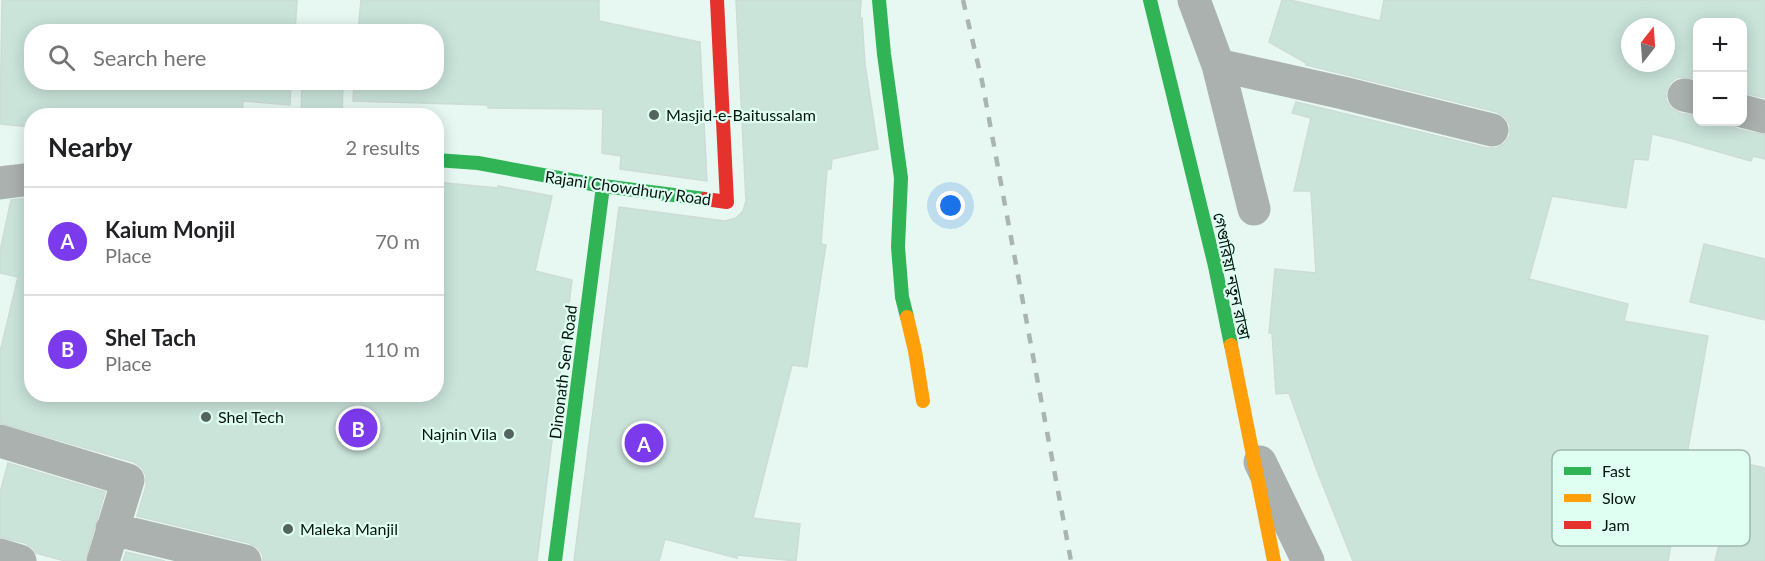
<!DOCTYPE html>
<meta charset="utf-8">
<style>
body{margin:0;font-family:Lato,"Noto Sans Bengali",sans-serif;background:#f2f2f2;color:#202124}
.controls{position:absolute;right:18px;top:18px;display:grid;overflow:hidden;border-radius:12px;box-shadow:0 3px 15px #0003}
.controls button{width:54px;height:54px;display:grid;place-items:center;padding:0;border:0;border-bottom:2px solid #e0e0e0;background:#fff;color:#202124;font:30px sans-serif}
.compass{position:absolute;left:1621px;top:18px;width:54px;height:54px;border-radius:50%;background:#fff;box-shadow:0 3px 15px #0003;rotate:17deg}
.you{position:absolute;left:951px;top:206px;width:21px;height:21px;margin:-15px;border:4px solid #fff;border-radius:50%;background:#1a73e8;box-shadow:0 0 0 9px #1a73e833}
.badge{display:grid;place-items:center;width:39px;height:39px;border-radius:50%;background:#7c3aed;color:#fff;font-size:20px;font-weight:700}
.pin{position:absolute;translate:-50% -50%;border:3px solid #fff;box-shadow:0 2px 6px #0006}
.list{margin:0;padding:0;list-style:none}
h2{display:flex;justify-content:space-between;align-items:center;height:78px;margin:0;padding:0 24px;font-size:26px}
h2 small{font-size:20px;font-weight:400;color:#757577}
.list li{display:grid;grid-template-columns:39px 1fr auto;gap:18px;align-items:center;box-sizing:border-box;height:108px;padding:0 24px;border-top:2px solid #e0e0e0}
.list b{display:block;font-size:22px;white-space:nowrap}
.list p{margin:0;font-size:20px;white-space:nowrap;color:#757577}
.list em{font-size:20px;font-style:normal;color:#757577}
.icon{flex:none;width:33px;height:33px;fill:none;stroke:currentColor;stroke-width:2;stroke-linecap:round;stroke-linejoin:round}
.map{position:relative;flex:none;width:1765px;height:561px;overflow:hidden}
.search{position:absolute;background:#fff;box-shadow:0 3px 15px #0003;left:24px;top:24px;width:420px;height:66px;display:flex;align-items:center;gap:15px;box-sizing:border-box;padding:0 21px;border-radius:24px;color:#757577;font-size:22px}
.panel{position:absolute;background:#fff;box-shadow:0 3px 15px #0003;left:24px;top:108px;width:420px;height:294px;border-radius:24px}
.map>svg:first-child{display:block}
.building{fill:#cae4da;stroke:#cddcd6;stroke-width:1.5;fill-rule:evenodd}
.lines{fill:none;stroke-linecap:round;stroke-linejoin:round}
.street{stroke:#aab1ae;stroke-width:33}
.fast{stroke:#30b455;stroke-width:14}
.slow{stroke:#ff9f0a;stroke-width:14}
.jam{stroke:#e5322d;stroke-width:14}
.rail{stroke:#aab5b1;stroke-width:4.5;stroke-dasharray:10 10;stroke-linecap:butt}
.poi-dot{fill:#54645e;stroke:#dffff2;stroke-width:2}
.labels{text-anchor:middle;stroke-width:4.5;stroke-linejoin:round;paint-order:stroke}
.poi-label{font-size:16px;fill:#06140f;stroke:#dffff2;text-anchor:start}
.street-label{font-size:16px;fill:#06140f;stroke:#dffff2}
.key{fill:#dffff2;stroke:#9eb8ae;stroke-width:1.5}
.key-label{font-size:16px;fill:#06140f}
</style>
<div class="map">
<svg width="1765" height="561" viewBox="0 0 1765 561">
<rect width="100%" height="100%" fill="#e6f8f1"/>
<path class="building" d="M2,0H297L295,32H32V82H291L290,105L243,101L242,116H32V127L0,124Z
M361,0H599V21L700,42L707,181L620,169L621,156L602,153L603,109L488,108V105L353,101L354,82H436V32H358Z
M736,0H861L860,18H862L865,64L878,149L832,159L831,169H827L821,244L826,245L807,367L792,365L753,518L800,524L796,561L738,555L737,558L665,539L659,561H574L619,207L725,221L736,218L743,211L746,201Z
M1282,0H1290L1380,21L1384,0H1765V98L1743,93V22H1698V79L1678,77L1670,83L1666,92V100L1671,108L1680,113L1698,116V122H1727L1737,129L1765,135V159L1753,156L1751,161L1674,139L1652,134L1648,160L1634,159L1626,208L1552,196L1529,279L1628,304L1624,321L1708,336L1668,561H1353L1316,468L1289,393L1276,394L1272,333H1269L1275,269L1316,273L1311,191H1294L1311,118L1292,113L1296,102L1487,148H1497L1505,143L1510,135V125L1505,117L1497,112L1306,65V63L1269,42ZM1630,27H1666V63H1630Z
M302,82H343L342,116H301Z
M436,182L498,188V186L552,196L535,271L572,280L537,561H263V555L258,548L249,543L137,516L146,486V476L142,468L134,462L0,423V352L18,277L0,273V251L11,200L32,198V394H436Z
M1704,244L1765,259V320L1690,302Z
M1739,462L1765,468V561H1715Z
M8,463L105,492L85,561H65L36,553L33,548L25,543L0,537V493Z
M126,552L165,561H123Z"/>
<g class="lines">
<path class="street" d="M1194,0L1218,65L1254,209
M1218,65L1343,93L1492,130
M1684,95L1698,98
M1742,111L1765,117
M0,183L32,179
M0,441L128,480L103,561
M1260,462L1308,561
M112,529L245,561
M0,555L20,561"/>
<path class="fast" d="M879,0L884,54L901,178L898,247L902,297L907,317
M1150,0L1215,266L1231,345
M436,160L478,163L603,186L705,199
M555,561L603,186"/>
<path class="slow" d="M907,317L915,351L923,401
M1231,345L1274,561"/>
<path class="jam" d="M705,199L727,202L717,0"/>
<path class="rail" d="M963,0L982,81L1071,561"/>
</g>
<g class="poi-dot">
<circle cx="654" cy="115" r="6"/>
<circle cx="206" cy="417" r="6"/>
<circle cx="509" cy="434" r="6"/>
<circle cx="288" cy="529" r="6"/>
</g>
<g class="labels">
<g class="poi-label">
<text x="666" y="121">Masjid-e-Baitussalam</text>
<text x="218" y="423">Shel Tech</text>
<text x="497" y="440" text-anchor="end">Najnin Vila</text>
<text x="300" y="535">Maleka Manjil</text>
</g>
<g class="street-label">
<text transform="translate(628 188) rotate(8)" y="6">Rajani Chowdhury Road</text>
<text transform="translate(1232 276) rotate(78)" y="6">গেণ্ডারিয়া নতুন রাস্তা</text>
<text transform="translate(563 372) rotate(-83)" y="6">Dinonath Sen Road</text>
</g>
</g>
<rect x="1552" y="450" width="198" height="96" rx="9" class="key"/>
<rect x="1564" y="467" width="27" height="8" fill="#30b455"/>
<rect x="1564" y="494" width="27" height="8" fill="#ff9f0a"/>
<rect x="1564" y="521" width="27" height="8" fill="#e5322d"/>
<g class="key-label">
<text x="1602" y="477">Fast</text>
<text x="1602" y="504">Slow</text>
<text x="1602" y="531">Jam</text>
</g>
</svg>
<div class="controls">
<button>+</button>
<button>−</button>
</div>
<svg class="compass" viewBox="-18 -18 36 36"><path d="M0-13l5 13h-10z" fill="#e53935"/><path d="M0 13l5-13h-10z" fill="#757577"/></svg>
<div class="you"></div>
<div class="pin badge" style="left:644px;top:443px">A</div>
<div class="pin badge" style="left:358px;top:428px">B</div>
<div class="search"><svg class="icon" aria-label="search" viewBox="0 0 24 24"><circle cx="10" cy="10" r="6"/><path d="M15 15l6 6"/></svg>Search here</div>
<section class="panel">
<h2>Nearby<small>2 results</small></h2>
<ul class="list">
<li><span class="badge">A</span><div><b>Kaium Monjil</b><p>Place</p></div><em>70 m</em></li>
<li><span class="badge">B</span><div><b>Shel Tach</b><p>Place</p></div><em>110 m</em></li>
</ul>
</section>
</div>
